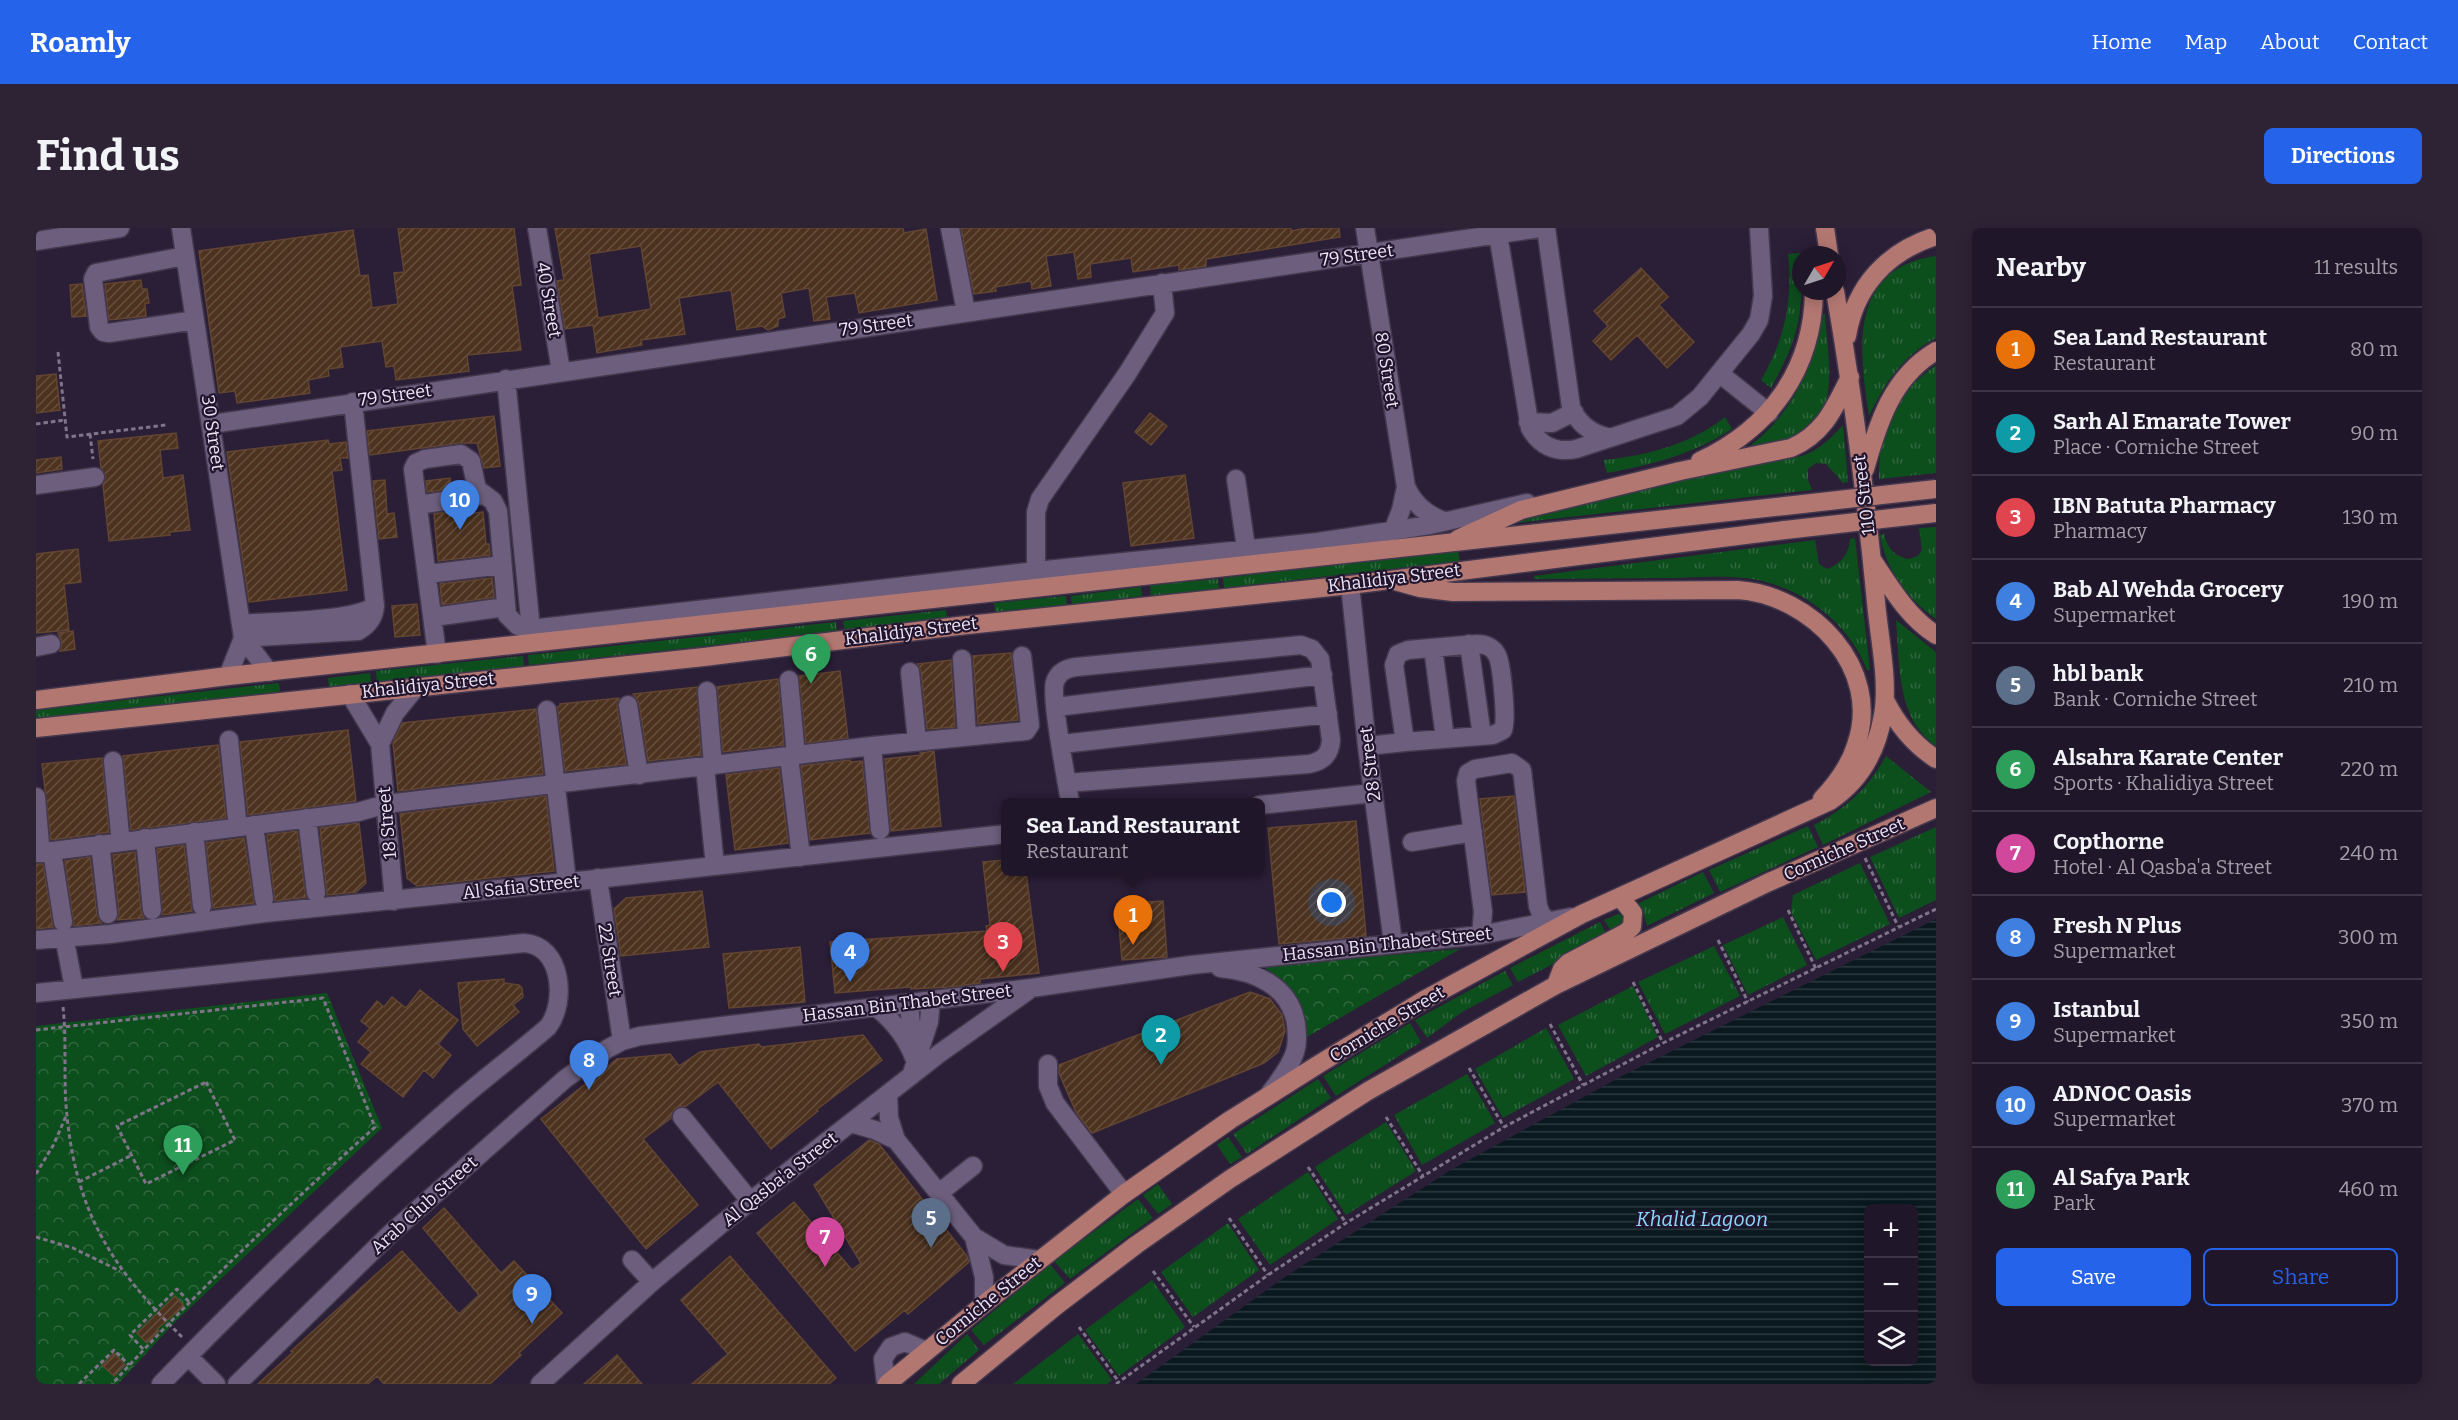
<!DOCTYPE html>
<meta charset="utf-8">
<style>
body{margin:0;font-family:Bitter,serif;background:#2d2335;color:#f1f3f6}
.controls{position:absolute;right:18px;bottom:18px;display:grid;overflow:hidden;border-radius:9px;box-shadow:0 3px 15px #0003}
.controls button{width:54px;height:54px;display:grid;place-items:center;padding:0;border:0;border-bottom:2px solid #3d3546;background:#201629;color:#f1f3f6;font:30px sans-serif}
.compass{position:absolute;left:1756px;top:18px;width:54px;height:54px;border-radius:50%;background:#201629;box-shadow:0 3px 15px #0003;rotate:51deg}
.you{position:absolute;left:1296px;top:675px;width:21px;height:21px;margin:-15px;border:4px solid #fff;border-radius:50%;background:#1a73e8;box-shadow:0 0 0 9px #1a73e833}
.badge{display:grid;place-items:center;width:39px;height:39px;border-radius:50%;background:#2563eb;color:#fff;font-size:20px;font-weight:700}
.pin{position:absolute;translate:-50% -50px;filter:drop-shadow(0 2px 3px #0008)}
.pin::after{content:'';position:absolute;top:32px;width:21px;height:18px;background:inherit;clip-path:polygon(0 0,100% 0,50% 100%)}
.popup{position:absolute;left:965px;top:570px;width:264px;height:78px;box-sizing:border-box;display:grid;place-content:center;border-radius:9px;background:#201629;filter:drop-shadow(0 2px 4px #0005);font-size:20px;white-space:nowrap;color:#a29fa8}
.popup b{font-size:22px;color:#f1f3f6}
.popup::after{content:'';position:absolute;left:50%;top:100%;margin-left:-12px;border:12px solid transparent;border-top-color:#201629}
.list{margin:0;padding:0;list-style:none}
h2{display:flex;justify-content:space-between;align-items:center;height:78px;margin:0;padding:0 24px;font-size:26px}
h2 small{font-size:20px;font-weight:400;color:#a29fa8}
.list li{display:grid;grid-template-columns:39px 1fr auto;gap:18px;align-items:center;box-sizing:border-box;height:84px;padding:0 24px;border-top:2px solid #3d3546}
.list b{display:block;font-size:22px;white-space:nowrap}
.list p{margin:0;font-size:20px;white-space:nowrap;color:#a29fa8}
.list em{font-size:20px;font-style:normal;color:#a29fa8}
.actions{display:flex;gap:12px;padding:18px 24px}
.actions a{flex:1;padding:14px 0;border:2px solid #2563eb;border-radius:9px;text-align:center;font-size:21px;color:#2563eb}
.actions .main{background:#2563eb;color:#fff}
.icon{flex:none;width:33px;height:33px;fill:none;stroke:currentColor;stroke-width:2;stroke-linecap:round;stroke-linejoin:round}
.map{position:relative;flex:none;width:1900px;height:1156px;overflow:hidden;border-radius:9px}
header{display:flex;align-items:center;gap:36px;box-sizing:border-box;height:84px;padding:0 30px;background:#2563eb;color:#fff}
header strong{font-size:28px}
nav{display:flex;gap:33px;margin-inline-start:auto;font-size:21px}
.intro{display:flex;align-items:center;justify-content:space-between;box-sizing:border-box;height:144px;padding:0 36px}
h1{margin:0;font-size:42px}
.button{padding:15px 27px;border-radius:9px;background:#2563eb;color:#fff;font-size:21px;font-weight:700}
main{display:flex;gap:36px;padding:0 36px}
aside{flex:1;background:#201629;border-radius:9px;box-shadow:0 3px 15px #0003}
.map>svg:first-child{display:block}
.grass{fill:url(#grass-tufts)}
.park{fill:url(#park-crowns)}
.water{fill:url(#water-rules);fill-rule:evenodd}
.building{fill:url(#building-hatch);stroke:#614531;stroke-width:1.5;fill-rule:evenodd}
.lines{fill:none;stroke-linecap:round;stroke-linejoin:round}
.minor-casing{stroke:#43384e;stroke-width:21}
.major-casing{stroke:#43384e;stroke-width:21}
.path{stroke:#7f7489;stroke-width:3;stroke-dasharray:4.5 3;stroke-linecap:butt}
.minor{stroke:#6c5e7c;stroke-width:18}
.major{stroke:#b37771;stroke-width:18}
.major-bridge-casing{stroke:#43384e;stroke-width:21;stroke-linecap:butt}
.major-bridge{stroke:#b37771;stroke-width:18}
.labels{text-anchor:middle;stroke-width:4.5;stroke-linejoin:round;paint-order:stroke}
.street-label{font-size:18px;fill:#ede5f6;stroke:#21142d}
.water-label{font-size:20px;font-style:italic;fill:#8adafe;stroke:#21142d}
</style>
<header>
<strong>Roamly</strong>
<nav><a>Home</a><a>Map</a><a>About</a><a>Contact</a></nav>
</header>
<div class="intro"><h1>Find us</h1><a class="button">Directions</a></div>
<main>
<div class="map">
<svg width="1900" height="1156" viewBox="0 0 1900 1156">
<defs>
<pattern id="grass-tufts" width="24" height="20" patternUnits="userSpaceOnUse" patternTransform="scale(1.5)"><rect width="24" height="20" fill="#0d4e1d"/><path d="M3 7l-1-3M5 7V3M7 7l1-3M15 17l-1-3M17 17v-4M19 17l1-3" fill="none" stroke="#31673e"/></pattern>
<pattern id="park-crowns" width="20" height="18" patternUnits="userSpaceOnUse" patternTransform="scale(1.5)"><rect width="20" height="18" fill="#0d4e1d"/><path d="M2 6a3 3 0 1 1 6 0M12 15a3 3 0 1 1 6 0" fill="none" stroke="#31673e"/></pattern>
<pattern id="water-rules" width="6" height="5" patternUnits="userSpaceOnUse" patternTransform="scale(1.5)"><rect width="6" height="5" fill="#09191f"/><path d="M0 2.5h6" fill="none" stroke="#2d3a40"/></pattern>
<pattern id="building-hatch" width="6" height="6" patternUnits="userSpaceOnUse" patternTransform="scale(1.5)"><rect width="6" height="6" fill="#4c321f"/><path d="M-1 1l2-2M0 6l6-6M5 7l2-2" fill="none" stroke="#665040"/></pattern>
</defs>
<rect width="100%" height="100%" fill="#2b1e37"/>
<path class="grass" d="M1765,25C1767,84 1765,106 1735,160L1725,152C1749,111 1757,72 1752,26Z
M1900,28V110C1866,128 1849,155 1833,188C1823,122 1812,40 1900,28Z
M1785,86H1789C1791,129 1808,191 1756,211C1742,216 1725,218 1710,221C1759,183 1774,145 1785,86Z
M1900,137V245L1843,251C1842,202 1860,165 1900,137Z
M1689,189L1696,201C1657,226 1616,237 1571,245L1567,232C1610,228 1655,216 1689,189Z
M1807,197L1812,254L1807,255L1790,236L1780,235L1772,241V252L1776,262L1462,297L1682,244L1766,228C1783,222 1795,210 1807,197Z
M1900,299V391C1872,372 1849,340 1844,307L1848,306C1852,321 1858,328 1873,331L1882,328L1886,322L1883,300Z
M1819,310L1834,442H1831C1812,393 1762,356 1709,350C1680,347 1651,350 1622,350C1581,350 1539,351 1498,351V348L1779,312L1783,336L1791,341C1805,336 1813,326 1814,311Z
M1422,323L1424,333L1188,360L1187,350Z
M1182,351L1183,361L1115,368L1114,357Z
M1105,359L1106,368L1036,377L1035,368Z
M1030,368L1031,377L959,384L958,375Z
M910,382L911,392L809,403L807,393Z
M1860,392L1900,424V518C1860,490 1864,436 1860,392Z
M800,394L801,404L493,437L492,427Z
M487,428L488,438L341,454L340,443Z
M334,445L335,454L293,459L292,450Z
M243,455L244,464L0,491V482Z
M1850,528L1895,564L1787,617L1778,597C1810,581 1833,559 1850,528Z
M1772,598L1782,619L1684,664L1673,642Z
M1900,599V672L1863,690L1834,629Z
M1824,635L1854,696L1780,732L1755,684L1757,667Z
M1667,644L1678,665L1611,698L1607,684L1601,676Z
M1582,686L1588,688L1590,693L1577,706L1568,692Z
M1747,689L1771,737L1712,767L1687,717Z
M1564,694L1571,708L1482,754L1474,740Z
M1678,718L1704,768L1629,806L1602,754Z
M1469,743L1477,757L1426,784L1391,810L1379,792Z
M1597,758L1622,809L1550,848L1522,797Z
M1374,795L1385,814L1300,868L1287,848Z
M1510,800L1538,851L1467,890L1439,841Z
M1431,846L1459,895L1386,937L1358,887Z
M1282,851L1295,870L1211,926L1197,906Z
M1350,894L1380,943L1310,987L1279,939Z
M1192,909L1206,929L1194,936L1181,917Z
M1272,944L1302,991L1234,1037L1202,991Z
M1122,956L1136,976L1122,986L1107,967Z
M1102,971L1117,990L1034,1051L1018,1033Z
M1192,995L1223,1042L1157,1089L1125,1044Z
M1014,1036L1029,1055L948,1117L935,1102Z
M1116,1052L1149,1099L1083,1148L1049,1102Z
M931,1106L943,1122L903,1156H878Z
M1042,1106L1076,1152L1071,1156H977Z"/>
<path class="park" d="M1424,721L1269,810C1268,771 1257,762 1227,738Z
M291,765L346,900L140,1093L82,1156H0V798Z"/>
<path class="water" d="M1900,691V1156H1100L1246,1051L1413,943L1588,847ZM1832,980H1878V1134H1832Z"/>
<path class="building" d="M362,0H478L485,57L476,58L485,122L431,127L433,143L360,152L358,138L350,139L346,113L304,119L307,139L292,141L293,148L272,152L274,165L201,175L199,163L183,165L163,23L317,2L324,48L332,47L336,80L362,76L358,45L368,44Z
M519,0H867L868,5L890,1L901,72L823,85L819,65L790,69L794,91L778,93L773,60L745,65L749,89L742,91V98L732,102L726,98L701,102L695,62L643,70L649,106L605,112L606,117L561,125L557,97L529,101L521,53L528,52ZM605,18L615,81L562,90L553,26Z
M925,0H1255V3L1270,0H1303L1304,9L1170,31V38L1143,42V37L1097,44L1095,30L1054,36L1055,49L1042,51L1038,24L1010,28L1015,58L996,61L995,53L959,59L960,63L938,66Z
M1605,40L1632,69L1623,77L1658,114L1631,140L1601,107L1575,132L1557,113L1572,98L1558,83Z
M105,52L106,61H111L113,75H109L110,88L73,92L69,56Z
M46,56L50,88L36,89L34,57Z
M20,146L24,182L0,185V148Z
M1114,185L1131,198L1115,217L1099,204Z
M458,188L464,238L448,240L441,215H423L334,227L331,203Z
M140,205L142,220L124,222L127,250L147,247L154,302L133,304L134,307L73,313L67,257L70,248L65,240L62,213Z
M292,212L293,216L310,214L312,230H304L306,242L296,243L311,362L213,374L191,224Z
M25,229L26,241L0,245V232Z
M1149,247L1158,310L1095,318L1087,255Z
M414,250L415,261L391,264L390,253Z
M349,252L351,286L358,285L361,309L343,311L337,253Z
M417,283V287L447,284L450,316H453L454,327L402,333L398,286Z
M42,321L45,354L28,356L33,402L0,405V326Z
M456,350L458,369L406,377L404,356Z
M381,376L384,407L359,409L356,378Z
M37,403L39,421L24,423L26,414L22,405Z
M975,425L982,492L942,496L937,428Z
M915,432L919,499L891,501L885,443L881,436Z
M804,443L812,510L770,515L763,448Z
M742,451L748,517L687,524L681,459Z
M661,459L665,527L612,533L603,475L597,466Z
M583,470L581,479L590,536L529,543L521,479L524,478V476Z
M500,481L507,546L362,563L357,515L366,495Z
M312,502L320,573L212,587L204,514Z
M182,517L190,590L95,602L87,528Z
M898,523L905,598L855,603L849,531L885,527L884,525Z
M66,530L73,604L15,612L6,536Z
M814,532V534L826,533L834,605L774,612L765,538Z
M743,540L752,615L699,622L690,547Z
M510,568L518,643L381,658L371,650L364,586Z
M1478,568L1489,664L1456,667L1444,571Z
M1320,593L1330,708L1243,716L1232,600Z
M323,595L330,655L320,664L291,667L284,600Z
M261,603L270,669L239,673L231,607Z
M208,610L218,675L177,680L170,615Z
M148,617L156,683L126,687L121,621Z
M99,624L105,683L108,690L81,692L83,685L77,627Z
M54,629L61,687L66,695L38,698L29,633Z
M969,632V644H990L1003,745L944,751V755L913,759L875,761V759L799,765L794,714L951,703L950,698L954,697L947,634Z
M0,636H7L17,699L0,701Z
M666,663L673,719L585,728L578,681L590,670Z
M1127,673L1131,729L1086,732L1081,676Z
M764,719L769,774L693,780L687,726Z
M468,751V755L483,757L486,760L487,769L477,777L483,784L441,818L427,801L422,755Z
M384,762L422,792L402,816L415,827L397,850L388,842L367,869L325,836L335,824L322,814L334,800L325,793L341,773L348,779L356,769L370,780Z
M1214,764L1234,771L1246,787L1249,803L1242,824L1228,835L1056,905L1040,884L1023,845V837Z
M827,807L846,832L780,882L782,883L735,921L682,854L650,878L639,880L635,890L607,911L662,977L610,1021L505,891L581,831L634,826L643,838L664,824L723,816L725,819Z
M833,912L843,916L931,1028L933,1034L872,1086L869,1082L819,1123L721,1005L758,974L816,1042L825,1035L778,957Z
M408,980L465,1045L478,1033L526,1085L483,1125L485,1127L454,1156H348L341,1148L332,1156H222L257,1124L255,1123L366,1023L423,1086L443,1067L387,1000Z
M694,1028L800,1150L793,1156H656L692,1126L645,1072Z
M139,1068L148,1078L121,1101L123,1103L111,1115L101,1105Z
M78,1125L89,1137L78,1148L66,1137Z
M581,1127L606,1156H548Z"/>
<g class="lines">
<defs>
<path id="minor" d="M145,0L207,410L233,444
M501,0L525,143
M914,0L930,84
M1329,0L1370,259L1365,282L1357,303
M1510,0L1535,179C1542,195 1554,205 1571,209
M1462,6L1494,200C1504,218 1520,225 1540,221L1641,188L1664,169L1715,106L1723,92L1727,68L1723,0
M0,13L84,0
M149,28L60,45L57,51L63,99L67,104L73,105L159,92
M1683,145L1733,185
M470,151L495,401
M1492,194L1516,195L1538,184
M176,196L1504,0
M1200,251L1210,320
M0,257L59,249
M1370,259C1378,276 1390,287 1408,293
M382,277L447,267
M1000,343V284L1004,271L1091,146L1124,93L1129,85L1126,55
M392,346L466,337
M1314,357L1331,518L1357,715
M398,389L469,379
M205,396C238,393 314,394 339,378
M207,410L322,403C333,397 338,390 339,378L317,174
M1433,416L1446,508
M1441,416C1449,416 1457,419 1461,427C1466,437 1471,492 1467,502L1457,507L1369,514L1358,437L1362,426L1372,422Z
M0,419L15,416
M1397,420L1409,510
M401,426L377,241L380,235L389,231L425,226L435,233L441,261L457,273L462,283L471,387L482,398L495,401L1000,343L1282,314L1394,297L1491,275
M926,431L931,507
M874,444L881,513
M192,448L207,410
M753,452L760,527
M671,463L677,538
M314,466L344,516L358,673
M592,477L603,547
M1020,479L1287,447
M511,482L531,653
M193,512L201,591
M344,516L359,485L381,458
M1026,516L1292,486
M836,518L844,602
M1331,518L1369,514
M753,528L765,629
M77,533L84,606
M669,539L679,638
M1031,555L1273,536C1287,533 1294,527 1295,512L1284,431L1276,421L1265,417L1040,439C1031,440 1022,444 1019,454C1014,468 1031,554 1034,574
M0,569L4,616
M1224,577L1337,565
M271,590L280,665
M218,597L228,671
M158,604L166,678
M109,610L116,682
M1376,614L1437,604
M64,616L72,686
M16,623L27,694
M0,625L322,584L350,576L836,518L990,503L994,497L986,428
M562,650L586,813
M1445,707L1447,684L1430,553L1432,545L1439,541L1476,535L1486,542L1502,678L1505,686L1513,694
M28,708L38,760
M0,712L74,706L229,685L551,652L970,606
M1184,740C1219,743 1254,758 1260,796C1261,806 1262,815 1259,824C1254,840 1242,854 1232,868
M0,765L488,715C526,717 531,774 512,799C482,825 451,848 421,874C318,963 220,1058 125,1156
M873,775L877,819
M840,779C859,794 871,810 879,832
M1012,836V858L1019,875L1088,966
M875,848L893,794L895,772
M852,867L853,890L860,912L938,1009L968,1027L1003,1032
M646,889L715,974
M815,895L839,902L860,912
M903,965L937,938
M938,1009L948,1049V1076
M596,1032L616,1054
M152,1128L180,1156
M201,1156L355,1005L529,851L571,821L586,813L604,808L995,760L1155,737L1445,707L1535,689
M504,1156L616,1054L684,997L904,825L993,762
M850,1156L847,1131L855,1119L869,1114L890,1123"/>
<path id="major" d="M1789,0L1793,27
M1811,108C1819,58 1852,23 1900,8
M1664,233C1734,200 1777,142 1778,63
M1829,241C1842,195 1856,149 1900,123
M1422,311L1485,282L1644,243L1755,220C1788,206 1799,179 1814,149
M1837,333C1855,360 1872,389 1900,407
M1359,353L1384,360L1417,364L1702,362C1775,367 1847,440 1820,517C1814,537 1800,556 1786,571
M0,472L192,448L1749,278
M1849,472C1861,496 1877,516 1900,531
M0,500L668,429L922,398L1314,357L1749,302
M1520,757L1526,741L1532,735L1589,705L1596,699L1597,685L1584,669
M851,1156L948,1076L1088,966L1194,892L1283,836L1388,772L1546,686L1794,573C1825,552 1841,523 1847,487C1853,453 1843,409 1840,374C1830,270 1817,166 1799,63
M925,1156L1020,1078L1100,1017L1194,951L1332,863L1520,757L1731,655L1900,580"/>
</defs>
<use href="#minor" class="minor-casing"/>
<use href="#major" class="major-casing"/>
<path class="path" d="M22,124L31,209L130,197
M0,196L29,192
M54,206L57,231
M1829,630L1862,698
M1752,682L1780,741
M1682,712L1712,774
M1597,754L1627,815
M27,779C31,815 27,852 31,888C41,987 77,1041 146,1109
M1514,796L1547,857
M0,802L287,770L339,899C248,981 159,1065 76,1156
M1433,840L1468,899
M170,854L199,912L110,956L81,898Z
M1350,889L1387,948
M1272,939L1310,995
M0,946L18,916L30,888
M43,954L96,927
M1193,990L1232,1047
M0,1009L37,1020L84,1043
M1117,1043L1158,1099
M1043,1099L1083,1154
M107,1121L94,1107L141,1061L154,1075
M43,1156L78,1122L93,1137
M1080,1156L1232,1047L1310,995L1468,899L1627,815L1900,681"/>
<use href="#minor" class="minor"/>
<use href="#major" class="major"/>
<defs>
<path id="major-bridge" d="M1749,278L1900,261
M1749,302L1900,285"/>
</defs>
<use href="#major-bridge" class="major-bridge-casing"/>
<use href="#major-bridge" class="major-bridge"/>
</g>
<g class="labels">
<g class="street-label">
<text transform="translate(1321 27) rotate(-8)" y="6">79 Street</text>
<text transform="translate(513 72) rotate(80)" y="6">40 Street</text>
<text transform="translate(840 97) rotate(-8)" y="6">79 Street</text>
<text transform="translate(1351 142) rotate(81)" y="6">80 Street</text>
<text transform="translate(359 167) rotate(-8)" y="6">79 Street</text>
<text transform="translate(177 205) rotate(82)" y="6">30 Street</text>
<text transform="translate(1828 267) rotate(-97)" y="6">110 Street</text>
<text transform="translate(1358 350) rotate(-7)" y="6">Khalidiya Street</text>
<text transform="translate(875 403) rotate(-7)" y="6">Khalidiya Street</text>
<text transform="translate(392 457) rotate(-6)" y="6">Khalidiya Street</text>
<text transform="translate(1334 536) rotate(-97)" y="6">28 Street</text>
<text transform="translate(351 595) rotate(-95)" y="6">18 Street</text>
<text transform="translate(1808 621) rotate(-24)" y="6">Corniche Street</text>
<text transform="translate(485 659) rotate(-6)" y="6">Al Safia Street</text>
<text transform="translate(1351 716) rotate(-6)" y="6">Hassan Bin Thabet Street</text>
<text transform="translate(574 732) rotate(81)" y="6">22 Street</text>
<text transform="translate(871 775) rotate(-7)" y="6">Hassan Bin Thabet Street</text>
<text transform="translate(1351 796) rotate(-31)" y="6">Corniche Street</text>
<text transform="translate(744 951) rotate(-38)" y="6">Al Qasba'a Street</text>
<text transform="translate(388 977) rotate(-42)" y="6">Arab Club Street</text>
<text transform="translate(952 1073) rotate(-39)" y="6">Corniche Street</text>
</g>
<g class="water-label">
<text x="1666" y="998">Khalid Lagoon</text>
</g>
</g>
</svg>
<div class="controls">
<button>+</button>
<button>−</button>
<button><svg class="icon" aria-label="layers" viewBox="0 0 24 24"><path d="M12 4l9 5-9 5-9-5zM3 14l9 5 9-5"/></svg></button>
</div>
<svg class="compass" viewBox="-18 -18 36 36"><path d="M0-13l5 13h-10z" fill="#e53935"/><path d="M0 13l5-13h-10z" fill="#a29fa8"/></svg>
<div class="you"></div>
<div class="pin badge" style="left:1097px;top:717px;background:#e8710a">1</div>
<div class="popup"><b>Sea Land Restaurant</b>Restaurant</div>
<div class="pin badge" style="left:1125px;top:837px;background:#0f9aa8">2</div>
<div class="pin badge" style="left:967px;top:744px;background:#e0444e">3</div>
<div class="pin badge" style="left:814px;top:754px;background:#3f7fe0">4</div>
<div class="pin badge" style="left:895px;top:1020px;background:#5c6f8a">5</div>
<div class="pin badge" style="left:775px;top:456px;background:#2e9e5b">6</div>
<div class="pin badge" style="left:789px;top:1039px;background:#d1479c">7</div>
<div class="pin badge" style="left:553px;top:862px;background:#3f7fe0">8</div>
<div class="pin badge" style="left:496px;top:1096px;background:#3f7fe0">9</div>
<div class="pin badge" style="left:424px;top:302px;background:#3f7fe0">10</div>
<div class="pin badge" style="left:147px;top:947px;background:#2e9e5b">11</div>
</div>
<aside>
<h2>Nearby<small>11 results</small></h2>
<ul class="list">
<li><span class="badge" style="background:#e8710a">1</span><div><b>Sea Land Restaurant</b><p>Restaurant</p></div><em>80 m</em></li>
<li><span class="badge" style="background:#0f9aa8">2</span><div><b>Sarh Al Emarate Tower</b><p>Place · Corniche Street</p></div><em>90 m</em></li>
<li><span class="badge" style="background:#e0444e">3</span><div><b>IBN Batuta Pharmacy</b><p>Pharmacy</p></div><em>130 m</em></li>
<li><span class="badge" style="background:#3f7fe0">4</span><div><b>Bab Al Wehda Grocery</b><p>Supermarket</p></div><em>190 m</em></li>
<li><span class="badge" style="background:#5c6f8a">5</span><div><b>hbl bank</b><p>Bank · Corniche Street</p></div><em>210 m</em></li>
<li><span class="badge" style="background:#2e9e5b">6</span><div><b>Alsahra Karate Center</b><p>Sports · Khalidiya Street</p></div><em>220 m</em></li>
<li><span class="badge" style="background:#d1479c">7</span><div><b>Copthorne</b><p>Hotel · Al Qasba'a Street</p></div><em>240 m</em></li>
<li><span class="badge" style="background:#3f7fe0">8</span><div><b>Fresh N Plus</b><p>Supermarket</p></div><em>300 m</em></li>
<li><span class="badge" style="background:#3f7fe0">9</span><div><b>Istanbul</b><p>Supermarket</p></div><em>350 m</em></li>
<li><span class="badge" style="background:#3f7fe0">10</span><div><b>ADNOC Oasis</b><p>Supermarket</p></div><em>370 m</em></li>
<li><span class="badge" style="background:#2e9e5b">11</span><div><b>Al Safya Park</b><p>Park</p></div><em>460 m</em></li>
</ul>
<div class="actions"><a class="main">Save</a><a>Share</a></div>
</aside>
</main>
